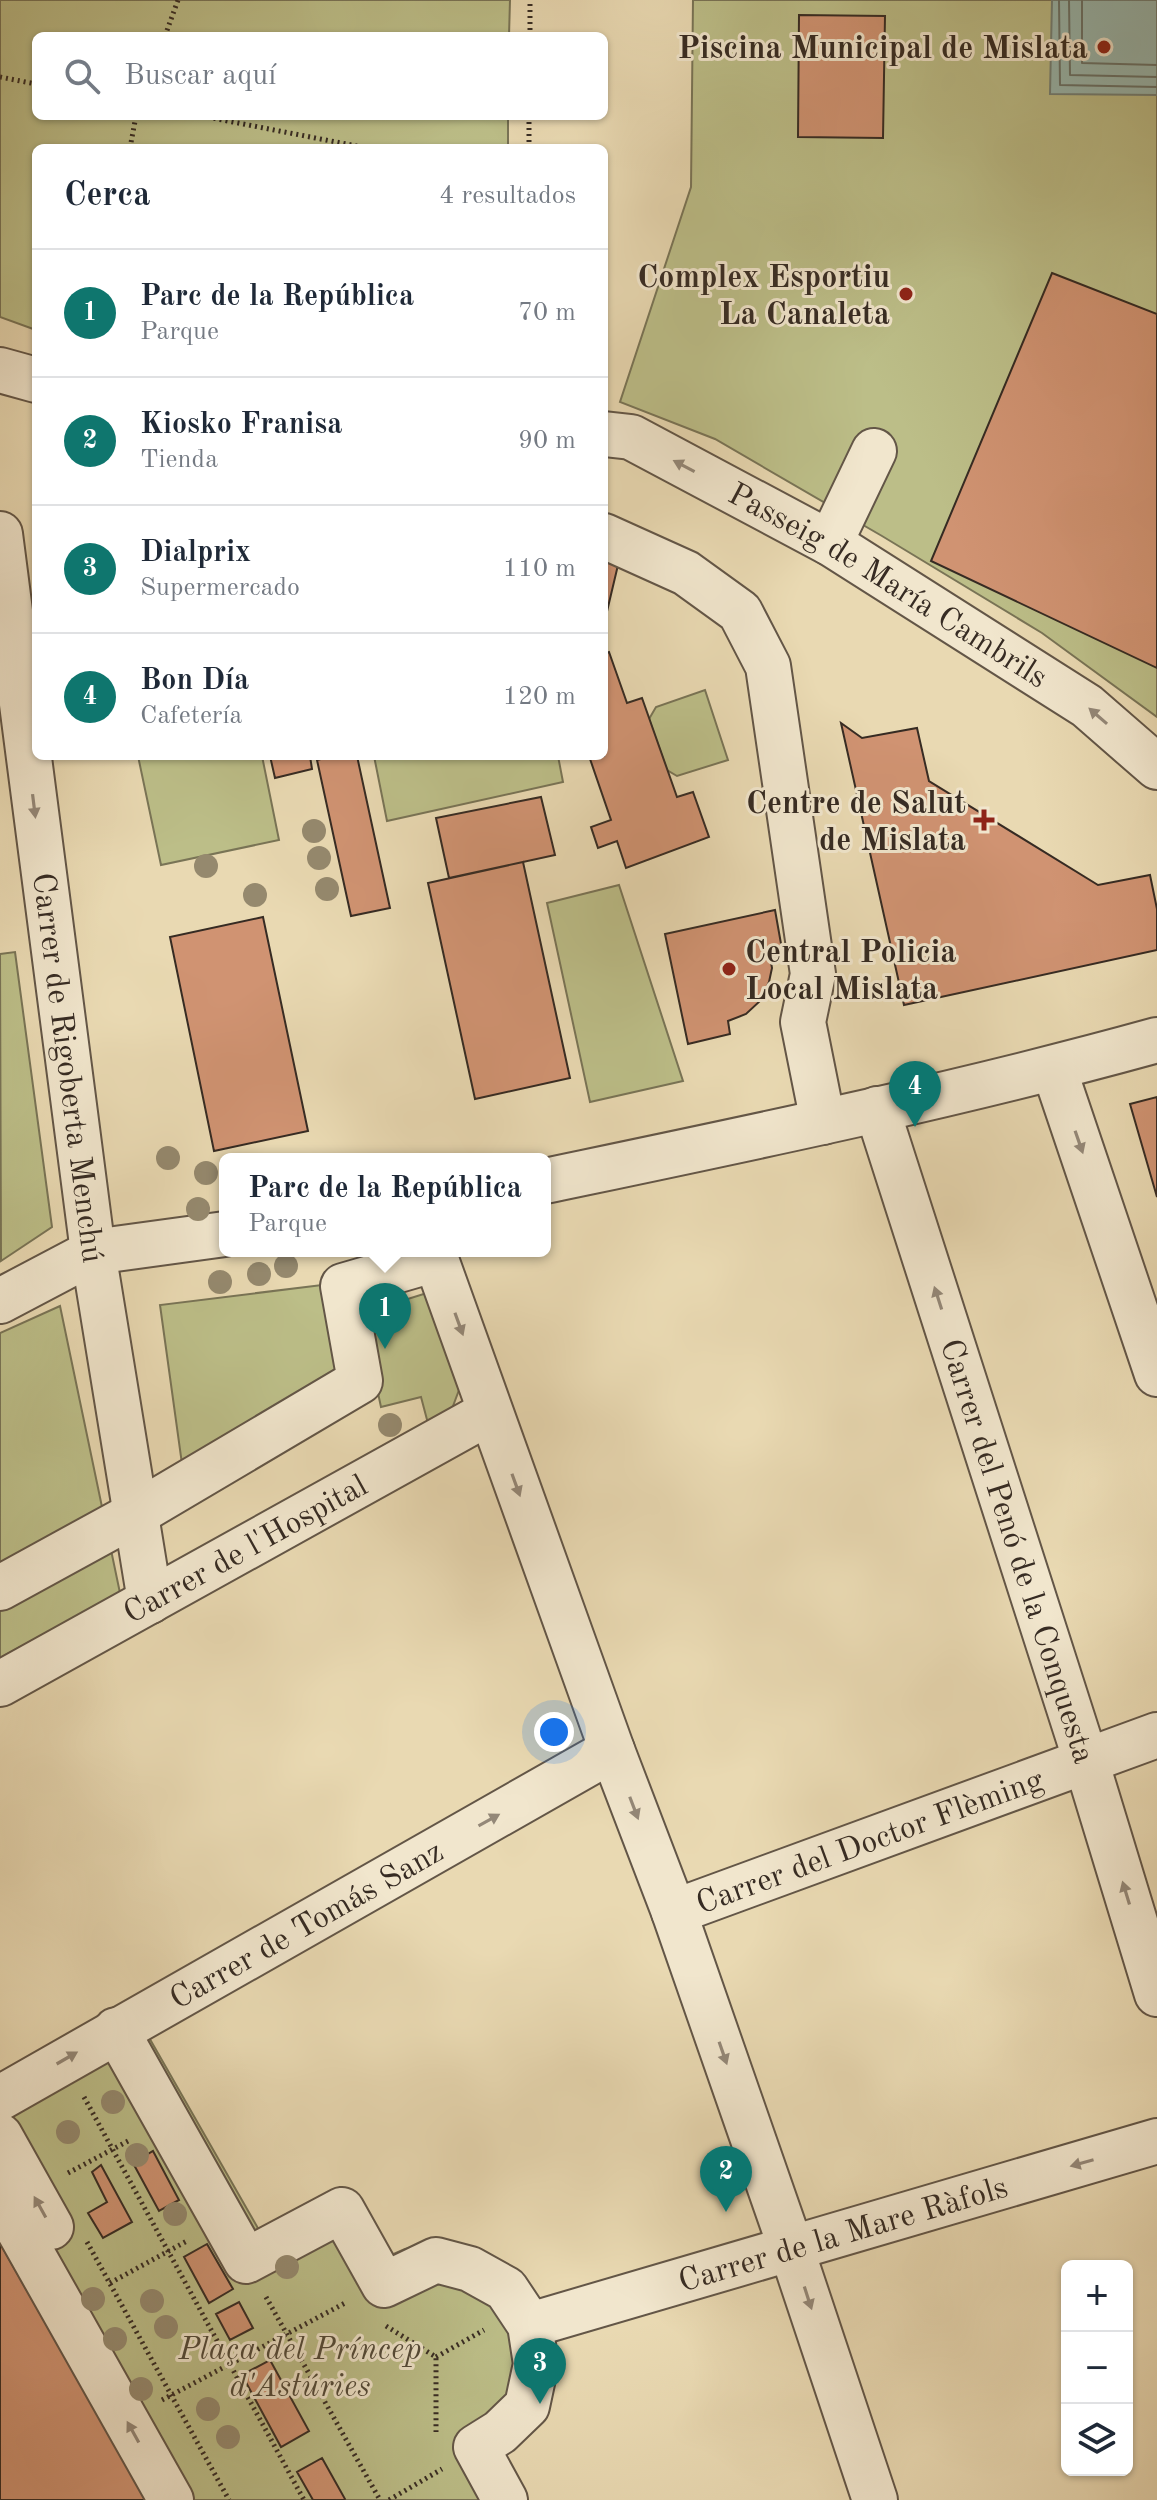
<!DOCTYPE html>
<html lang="es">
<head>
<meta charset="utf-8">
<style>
	:root { --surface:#fff; --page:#f6f6f7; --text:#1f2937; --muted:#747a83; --line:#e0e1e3; --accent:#0f766e }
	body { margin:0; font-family:"Old Standard TT",serif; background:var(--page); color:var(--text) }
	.controls { position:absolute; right:24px; bottom:24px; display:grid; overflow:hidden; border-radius:12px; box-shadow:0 2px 6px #0004 }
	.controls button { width:72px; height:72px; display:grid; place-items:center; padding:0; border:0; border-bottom:2px solid var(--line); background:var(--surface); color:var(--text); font:40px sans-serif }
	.you { position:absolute; left:554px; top:1732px; width:28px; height:28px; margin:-20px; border:6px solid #fff; border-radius:50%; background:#1a73e8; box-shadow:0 0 0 12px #1a73e833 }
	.badge { display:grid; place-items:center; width:52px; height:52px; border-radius:50%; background:var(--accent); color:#fff; font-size:26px; font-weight:700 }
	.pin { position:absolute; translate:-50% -66px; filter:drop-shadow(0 2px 4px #0008) }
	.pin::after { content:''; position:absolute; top:42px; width:28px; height:24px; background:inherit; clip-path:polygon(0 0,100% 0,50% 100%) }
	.popup { position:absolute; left:219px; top:1153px; width:332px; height:104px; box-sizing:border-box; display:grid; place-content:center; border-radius:12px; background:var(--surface); filter:drop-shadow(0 2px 6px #0005); font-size:26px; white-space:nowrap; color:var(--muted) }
	.popup b { font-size:30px; color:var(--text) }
	.popup::after { content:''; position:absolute; left:50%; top:100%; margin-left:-16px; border:16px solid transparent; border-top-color:var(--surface) }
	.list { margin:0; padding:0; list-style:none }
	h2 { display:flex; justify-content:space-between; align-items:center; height:104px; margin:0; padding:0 32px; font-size:34px }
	h2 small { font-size:26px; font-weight:400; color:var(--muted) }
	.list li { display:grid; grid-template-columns:52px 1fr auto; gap:24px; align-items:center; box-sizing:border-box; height:128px; padding:0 32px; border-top:2px solid var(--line) }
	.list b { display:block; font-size:30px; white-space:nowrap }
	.list p { margin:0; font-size:26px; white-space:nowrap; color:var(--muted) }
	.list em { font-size:26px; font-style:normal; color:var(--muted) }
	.icon { flex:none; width:44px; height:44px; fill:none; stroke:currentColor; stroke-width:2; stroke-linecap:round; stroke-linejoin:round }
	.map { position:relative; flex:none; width:1157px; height:2500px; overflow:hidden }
	.search { position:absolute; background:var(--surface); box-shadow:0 2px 6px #0004; left:32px; top:32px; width:576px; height:88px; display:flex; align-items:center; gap:20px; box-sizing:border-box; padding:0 28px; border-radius:12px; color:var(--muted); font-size:30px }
	.panel { position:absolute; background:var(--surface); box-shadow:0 2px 6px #0004; left:32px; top:144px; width:576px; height:616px; border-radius:12px }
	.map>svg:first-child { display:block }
	.green { fill:#bcbe88; stroke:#797456; stroke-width:2 }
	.water { fill:#98b9b1; stroke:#718078; stroke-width:2 }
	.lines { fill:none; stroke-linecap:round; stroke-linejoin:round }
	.shore { stroke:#67726a; stroke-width:2 }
	.building { fill:#d09372; stroke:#362b23; stroke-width:2 }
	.minor-casing { stroke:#635647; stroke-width:48 }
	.path { stroke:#362b23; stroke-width:5; stroke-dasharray:2 4; stroke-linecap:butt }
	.minor { stroke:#f1e6cd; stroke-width:44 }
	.tree { fill:#95896e }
	.oneway { fill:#948878 }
	.poi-dot { fill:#8f2418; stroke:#f1e6cd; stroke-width:3 }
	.labels { text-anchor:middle; stroke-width:6; stroke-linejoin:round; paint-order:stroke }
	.poi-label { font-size:32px; font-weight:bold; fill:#362b23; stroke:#f1e6cd; text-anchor:end }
	.street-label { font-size:32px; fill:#362b23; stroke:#f1e6cd }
	.park-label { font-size:32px; font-style:italic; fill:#514837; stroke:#f1e6cd }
</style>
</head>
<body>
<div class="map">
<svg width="1157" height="2500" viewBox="0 0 1157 2500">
	<rect width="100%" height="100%" fill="#e9d9b2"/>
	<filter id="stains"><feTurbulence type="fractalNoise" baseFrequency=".0025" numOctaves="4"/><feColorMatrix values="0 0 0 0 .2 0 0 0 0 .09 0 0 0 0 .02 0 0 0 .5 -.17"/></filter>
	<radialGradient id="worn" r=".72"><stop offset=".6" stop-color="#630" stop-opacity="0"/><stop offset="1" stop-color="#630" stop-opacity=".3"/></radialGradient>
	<path class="green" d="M0,0H510L509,36H36V116H508V148H36V330L0,317Z
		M693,0H1157V717L1042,633L882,536L715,439L620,402L691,187Z
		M705,690L728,760L677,776L667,770L649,719L656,707Z
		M138,756H262L279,840L161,865Z
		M374,756H558L563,782L387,821Z
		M619,885L683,1081L590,1102L547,903Z
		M15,952L52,1227L1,1261L0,954Z
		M338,1283L351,1374L182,1464L160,1305Z
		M430,1292L459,1390L453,1406L430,1431L421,1397L381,1407L360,1309L394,1300L395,1303Z
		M60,1306L120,1593L0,1658V1333Z
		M147,2034L263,2237L345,2196L382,2259L405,2249L431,2244L544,2339L487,2447L517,2500H190L0,2158V2115Z"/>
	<path class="water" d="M1052,0H1157V95L1050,94Z"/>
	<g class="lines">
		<path class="shore" d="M1059,0L1060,85L1157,87
			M1069,0L1070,75L1157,77
			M1082,0V63L1157,65"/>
	</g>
	<path class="building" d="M799,15L885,16L883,138L798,137Z
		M1052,273L1157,314V668L931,561Z
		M604,562L618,565L604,624Z
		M609,652L627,703L642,698L677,797L693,792L709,837L626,868L617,841L598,848L591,827L611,820L589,756H604V654Z
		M841,723L862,738L917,728L929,781L1098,885L1150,875L1157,909V950L904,1005Z
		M270,756H310L312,769L275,778Z
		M333,756H357L390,908L351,916L317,760Z
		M541,797L555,855L449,878L436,818Z
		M523,862L570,1078L475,1099L428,883Z
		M775,910L783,955L770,957L772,968L769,982L760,1001L746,1014L728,1021L730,1034L688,1044L665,934Z
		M263,917L308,1131L214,1151L170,937Z
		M1157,1097V1197L1130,1104Z
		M153,2151L179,2200L159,2211L133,2163Z
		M101,2165L132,2222L103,2238L88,2213L107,2202L92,2172Z
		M0,2243L146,2500H0Z
		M207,2244L233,2289L209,2303L184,2257Z
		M239,2302L253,2328L230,2340L216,2314Z
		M270,2360L309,2431L281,2447L242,2375Z
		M322,2458L345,2499L344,2500H313L297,2472Z"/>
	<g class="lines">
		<g class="minor-casing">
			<g id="minor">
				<path d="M0,370L36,380"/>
				<path id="s1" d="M604,434L631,437L830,543L1087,706L1157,767"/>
				<path id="s2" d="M0,534L93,1252L150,1601"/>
				<path d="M604,536L686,573L740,612L768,666L813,974L803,1022L823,1122"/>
				<path d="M830,543L874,451"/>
				<path d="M1054,1069L1157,1374"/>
				<path id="s3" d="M877,1109L1086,1761L1157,1994"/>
				<path d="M545,1181C750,1138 955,1096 1157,1040"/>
				<path d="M433,1251L612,1750L674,1912L791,2248L875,2500"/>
				<path d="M0,1301L93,1252L225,1234"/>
				<path d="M0,1588L137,1513L360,1381L343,1286L436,1259"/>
				<path id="s4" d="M0,1684L490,1412"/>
				<path id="s5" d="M674,1912L1157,1735"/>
				<path d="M116,2030L246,2261L342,2210L384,2285L436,2260L470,2269L506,2289L530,2325L536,2364L527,2406L500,2432L476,2447L505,2500"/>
				<path id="s6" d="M0,2098L612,1750"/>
				<path d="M0,2136L51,2227"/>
				<path d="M0,2197L171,2500"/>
				<path id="s7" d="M530,2325L1157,2141"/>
			</g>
		</g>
		<path class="path" d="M165,36L178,0
			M530,36V0
			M0,77L36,84
			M202,116L367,148
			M130,148L136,116
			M529,148V116
			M84,2097L304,2500
			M68,2173L130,2140
			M87,2242L229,2500
			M110,2283L187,2241
			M266,2297L380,2500
			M386,2326L436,2357V2432
			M436,2357L484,2330
			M162,2400L347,2302
			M389,2500L442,2469"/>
		<use href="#minor" class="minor"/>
	</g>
	<g class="tree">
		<circle cx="314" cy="831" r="12"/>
		<circle cx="319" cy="858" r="12"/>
		<circle cx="206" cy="866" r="12"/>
		<circle cx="327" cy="889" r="12"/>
		<circle cx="255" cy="895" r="12"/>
		<circle cx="168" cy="1158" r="12"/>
		<circle cx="206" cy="1173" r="12"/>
		<circle cx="198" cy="1209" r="12"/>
		<circle cx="286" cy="1266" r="12"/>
		<circle cx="259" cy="1274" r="12"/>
		<circle cx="220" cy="1282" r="12"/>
		<circle cx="390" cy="1425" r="12"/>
		<circle cx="113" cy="2102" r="12"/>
		<circle cx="68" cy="2132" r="12"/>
		<circle cx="137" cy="2155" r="12"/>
		<circle cx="175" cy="2214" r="12"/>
		<circle cx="287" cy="2267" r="12"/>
		<circle cx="93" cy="2299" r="12"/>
		<circle cx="152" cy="2301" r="12"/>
		<circle cx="166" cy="2327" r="12"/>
		<circle cx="115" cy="2339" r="12"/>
		<circle cx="141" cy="2389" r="12"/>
		<circle cx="208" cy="2409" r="12"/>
		<circle cx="228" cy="2437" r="12"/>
	</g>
	<defs><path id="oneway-solid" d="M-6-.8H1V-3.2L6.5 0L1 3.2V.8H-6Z" transform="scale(2)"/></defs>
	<g class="oneway">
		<use href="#oneway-solid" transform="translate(684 466) rotate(-152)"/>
		<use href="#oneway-solid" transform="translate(1098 716) rotate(-139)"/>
		<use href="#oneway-solid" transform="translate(34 806) rotate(83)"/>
		<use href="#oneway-solid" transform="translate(1079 1142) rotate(71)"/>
		<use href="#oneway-solid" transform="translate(938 1298) rotate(-108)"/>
		<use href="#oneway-solid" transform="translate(459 1324) rotate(70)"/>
		<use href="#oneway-solid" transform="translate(516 1485) rotate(70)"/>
		<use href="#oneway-solid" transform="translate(634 1808) rotate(69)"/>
		<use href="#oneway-solid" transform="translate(489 1820) rotate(-29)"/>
		<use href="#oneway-solid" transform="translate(1126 1893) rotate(-107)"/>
		<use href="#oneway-solid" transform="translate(723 2053) rotate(71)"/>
		<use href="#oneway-solid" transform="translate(67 2058) rotate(-30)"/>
		<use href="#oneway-solid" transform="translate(1082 2163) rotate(164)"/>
		<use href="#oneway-solid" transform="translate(40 2207) rotate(-119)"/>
		<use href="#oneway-solid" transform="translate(808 2298) rotate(72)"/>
		<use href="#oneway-solid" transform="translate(133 2432) rotate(-119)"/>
	</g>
	<g class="poi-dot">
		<circle cx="1104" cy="47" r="8"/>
		<circle cx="906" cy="294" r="8"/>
		<path d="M980 808h8v8h8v8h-8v8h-8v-8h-8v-8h8z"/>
		<circle cx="729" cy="969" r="8"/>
	</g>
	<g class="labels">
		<g class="poi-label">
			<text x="1088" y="58">Piscina Municipal de Mislata</text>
			<text x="890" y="287">Complex Esportiu<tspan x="890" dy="37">La Canaleta</tspan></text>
			<text x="966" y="813">Centre de Salut<tspan x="966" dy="37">de Mislata</tspan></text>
			<text x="745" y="962" text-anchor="start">Central Policia<tspan x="745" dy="37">Local Mislata</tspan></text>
		</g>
		<g class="street-label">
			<text dy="11" stroke="none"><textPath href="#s1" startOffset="324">Passeig de María Cambrils</textPath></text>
			<text dy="11" stroke="none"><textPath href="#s2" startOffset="538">Carrer de Rigoberta Menchú</textPath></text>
			<text dy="11" stroke="none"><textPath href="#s4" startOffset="280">Carrer de l'Hospital</textPath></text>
			<text dy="11" stroke="none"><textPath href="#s3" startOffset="464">Carrer del Penó de la Conquesta</textPath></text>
			<text dy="11" stroke="none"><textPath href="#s5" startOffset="208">Carrer del Doctor Flèming</textPath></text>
			<text dy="11" stroke="none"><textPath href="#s6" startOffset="352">Carrer de Tomás Sanz</textPath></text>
			<text dy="11" stroke="none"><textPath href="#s7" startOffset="326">Carrer de la Mare Ràfols</textPath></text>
		</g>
		<g class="park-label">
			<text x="300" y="2359">Plaça del Príncep<tspan x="300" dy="37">d'Astúries</tspan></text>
		</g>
	</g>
	<rect width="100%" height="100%" filter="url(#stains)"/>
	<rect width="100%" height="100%" fill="url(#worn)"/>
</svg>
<div class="controls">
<button>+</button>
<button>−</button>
<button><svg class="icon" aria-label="layers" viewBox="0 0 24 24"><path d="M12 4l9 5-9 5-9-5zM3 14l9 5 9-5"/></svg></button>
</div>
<div class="you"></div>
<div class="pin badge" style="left:385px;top:1349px">1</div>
<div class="popup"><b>Parc de la República</b>Parque</div>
<div class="pin badge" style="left:726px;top:2212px">2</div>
<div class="pin badge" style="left:540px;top:2404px">3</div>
<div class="pin badge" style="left:915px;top:1127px">4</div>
<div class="search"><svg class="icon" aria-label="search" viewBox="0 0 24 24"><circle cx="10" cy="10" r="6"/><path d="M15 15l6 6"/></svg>Buscar aquí</div>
<section class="panel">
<h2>Cerca<small>4 resultados</small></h2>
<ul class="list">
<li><span class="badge">1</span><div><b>Parc de la República</b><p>Parque</p></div><em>70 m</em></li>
<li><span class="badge">2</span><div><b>Kiosko Franisa</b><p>Tienda</p></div><em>90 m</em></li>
<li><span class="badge">3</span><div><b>Dialprix</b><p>Supermercado</p></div><em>110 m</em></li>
<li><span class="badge">4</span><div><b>Bon Día</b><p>Cafetería</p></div><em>120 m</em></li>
</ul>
</section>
</div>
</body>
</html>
